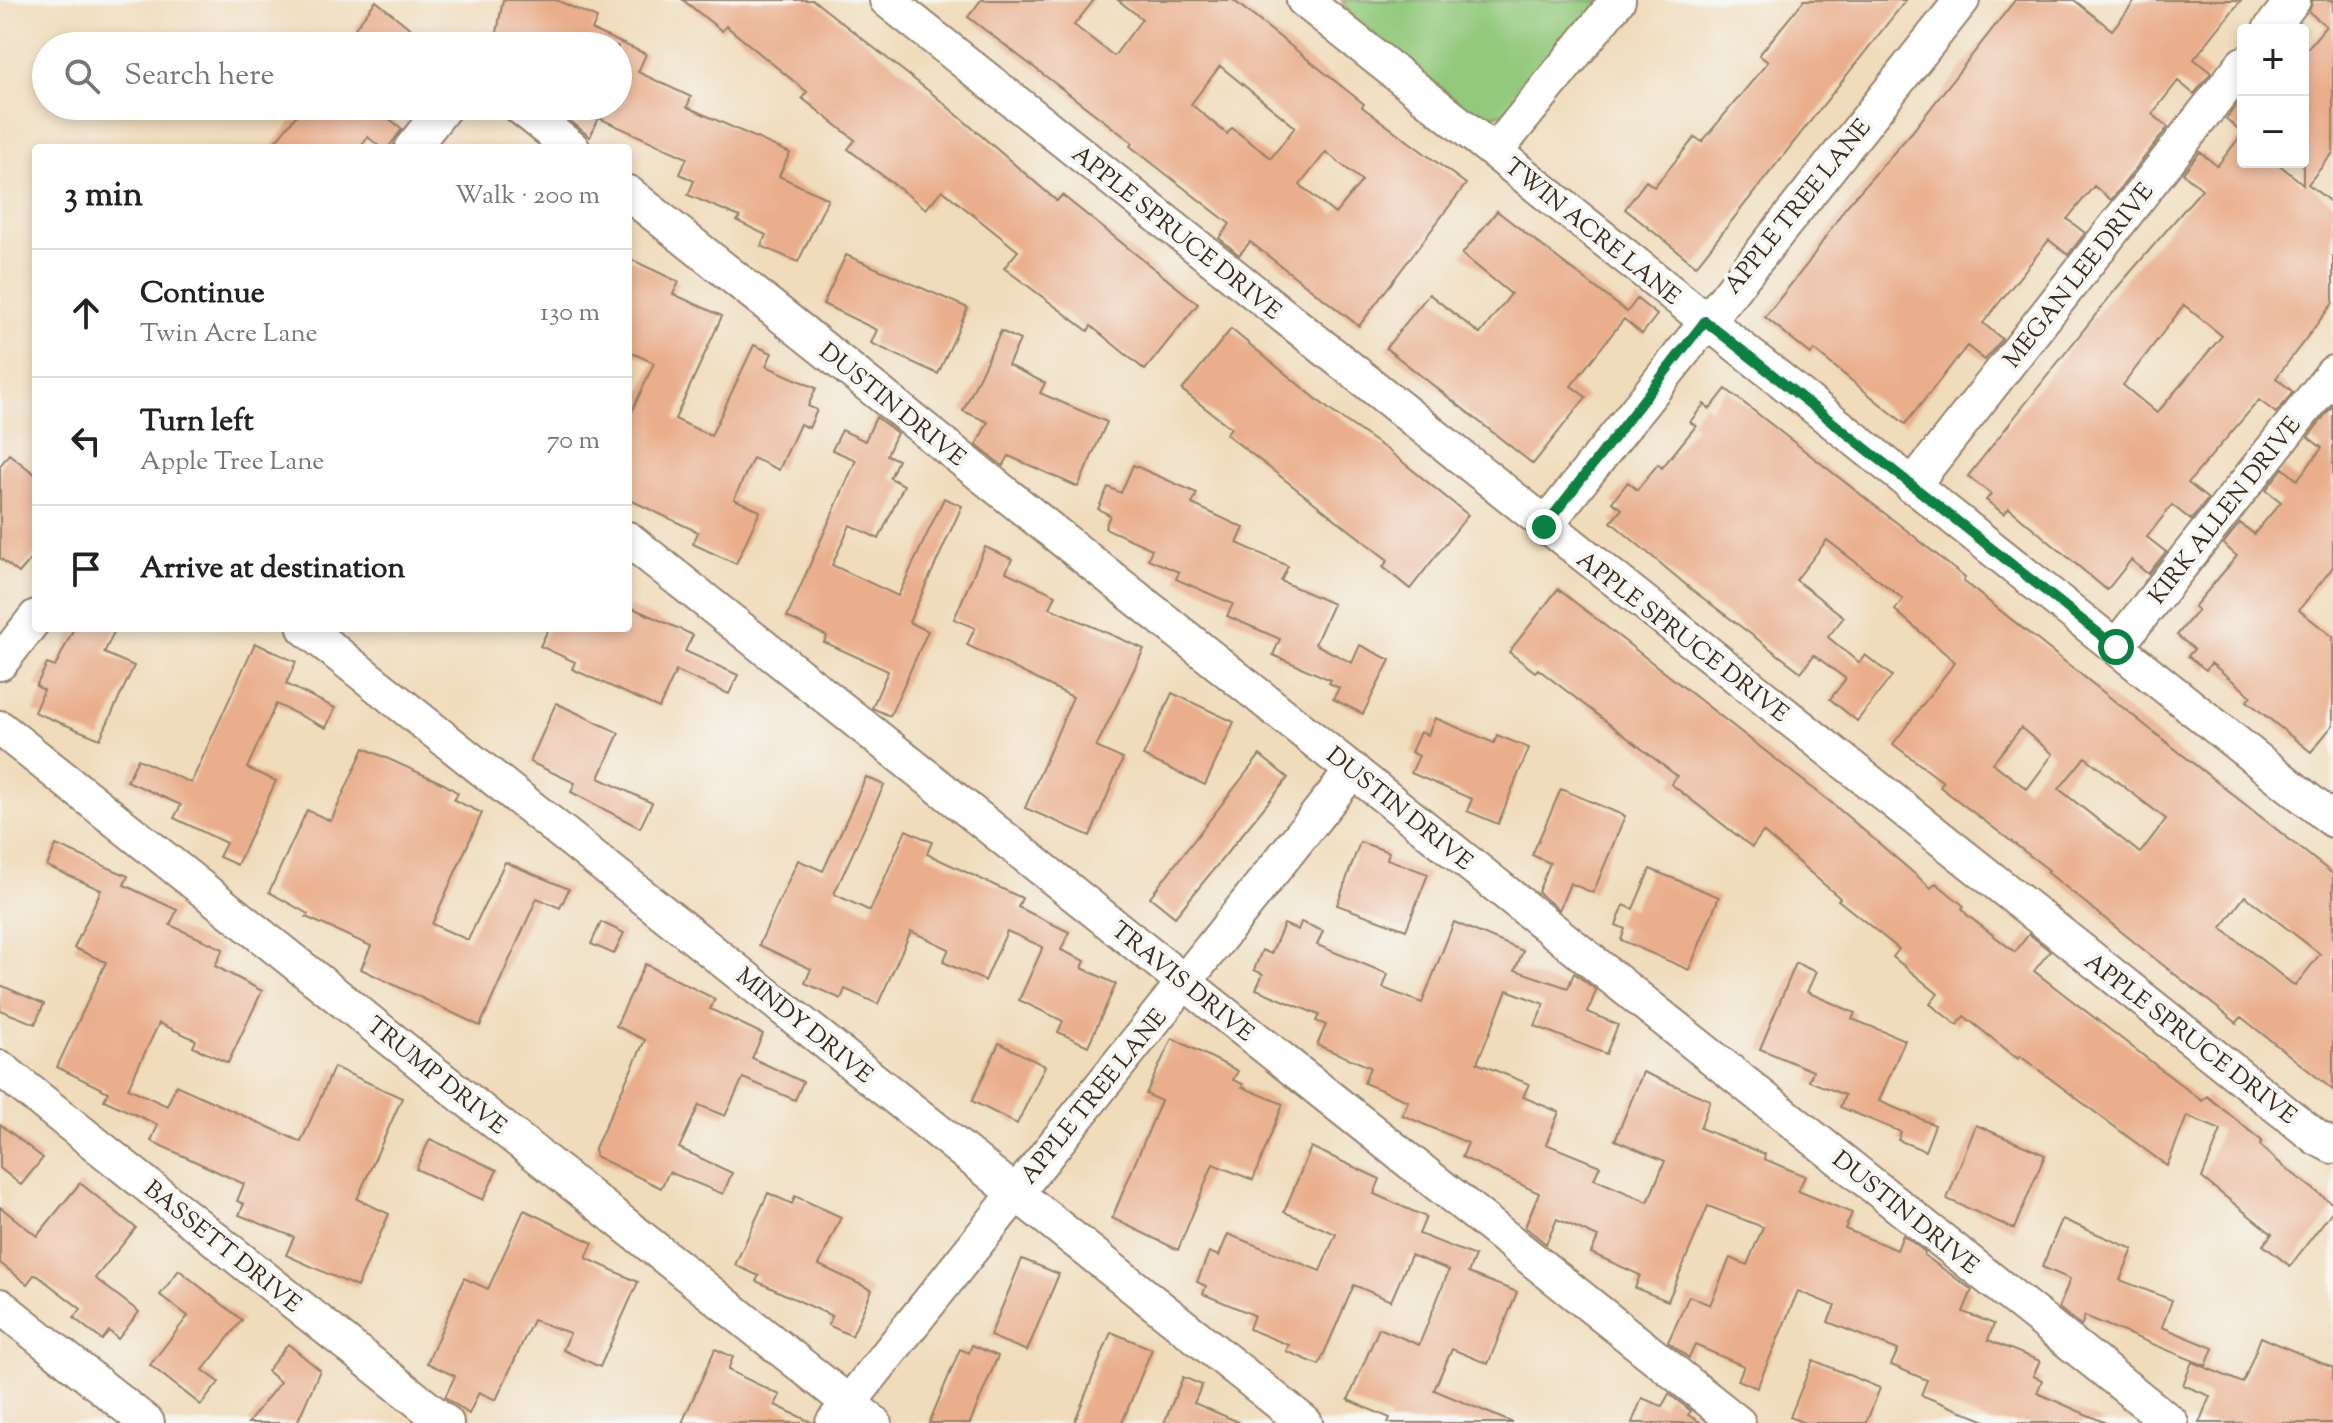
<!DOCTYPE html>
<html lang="en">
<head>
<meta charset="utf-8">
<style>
	:root { --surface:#fff; --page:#f2f2f2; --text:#222; --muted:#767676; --line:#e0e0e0 }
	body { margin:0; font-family:"Sorts Mill Goudy",serif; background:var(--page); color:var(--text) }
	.controls { position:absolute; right:24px; top:24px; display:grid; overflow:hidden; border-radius:8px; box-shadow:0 4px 12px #0003 }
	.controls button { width:72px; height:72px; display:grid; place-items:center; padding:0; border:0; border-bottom:2px solid var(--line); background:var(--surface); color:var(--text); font:40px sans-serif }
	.stop { position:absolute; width:24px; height:24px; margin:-18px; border:6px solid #0b8043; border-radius:50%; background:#fff }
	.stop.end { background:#0b8043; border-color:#fff; box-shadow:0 2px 8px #0008 }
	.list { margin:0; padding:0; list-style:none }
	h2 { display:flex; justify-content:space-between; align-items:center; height:104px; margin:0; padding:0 32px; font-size:34px }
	h2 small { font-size:26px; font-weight:400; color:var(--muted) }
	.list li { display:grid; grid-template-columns:52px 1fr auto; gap:24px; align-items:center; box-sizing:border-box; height:128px; padding:0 32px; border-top:2px solid var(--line) }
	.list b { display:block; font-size:30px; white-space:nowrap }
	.list p { margin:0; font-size:26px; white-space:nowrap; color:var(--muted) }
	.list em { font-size:26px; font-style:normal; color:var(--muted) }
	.icon { flex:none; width:44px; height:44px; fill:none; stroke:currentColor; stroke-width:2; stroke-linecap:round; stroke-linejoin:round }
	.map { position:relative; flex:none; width:2333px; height:1423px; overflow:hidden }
	.search { position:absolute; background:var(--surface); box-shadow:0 4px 12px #0003; left:32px; top:32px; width:600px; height:88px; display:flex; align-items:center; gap:20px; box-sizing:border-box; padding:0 28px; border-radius:44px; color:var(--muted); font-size:30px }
	.panel { position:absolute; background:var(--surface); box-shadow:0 4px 12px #0003; left:32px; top:144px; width:600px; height:488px; border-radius:8px }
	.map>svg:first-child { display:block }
	.green { fill:#92c97c; stroke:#667a4d; stroke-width:2 }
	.building { fill:#eaae8c; fill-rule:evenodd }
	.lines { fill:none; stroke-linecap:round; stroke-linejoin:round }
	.minor-casing { stroke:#96826c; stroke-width:38 }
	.minor { stroke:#fff; stroke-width:34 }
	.route { stroke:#0b8043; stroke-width:10 }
	.labels { text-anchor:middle; stroke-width:8; stroke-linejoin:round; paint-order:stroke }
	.street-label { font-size:24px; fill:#3b2a1e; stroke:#f6f6f2 }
</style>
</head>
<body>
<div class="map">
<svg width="2333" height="1423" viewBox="0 0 2333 1423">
	<rect width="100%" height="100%" fill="#f6f6f2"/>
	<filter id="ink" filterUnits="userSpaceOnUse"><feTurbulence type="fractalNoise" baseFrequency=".0125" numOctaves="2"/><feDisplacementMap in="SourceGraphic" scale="16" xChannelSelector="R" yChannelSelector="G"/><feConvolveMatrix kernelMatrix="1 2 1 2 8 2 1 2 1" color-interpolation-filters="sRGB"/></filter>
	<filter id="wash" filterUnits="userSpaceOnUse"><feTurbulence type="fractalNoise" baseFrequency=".006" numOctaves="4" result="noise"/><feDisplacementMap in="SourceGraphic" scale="32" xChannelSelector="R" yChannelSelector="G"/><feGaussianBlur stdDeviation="1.8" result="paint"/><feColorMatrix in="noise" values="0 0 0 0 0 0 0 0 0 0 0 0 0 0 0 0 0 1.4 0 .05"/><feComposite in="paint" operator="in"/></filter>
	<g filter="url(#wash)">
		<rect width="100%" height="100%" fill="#f0dbba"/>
		<path class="green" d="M1342,0H1604L1513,109L1501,114L1486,115L1460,104L1351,16Z"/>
		<g id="blocks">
			<path class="building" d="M503,0H556L597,18L592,30L646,54L638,72L691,97L687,107L790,153L779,176L828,199L798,262L761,246L766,235L737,221L740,217L688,195L694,181L680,174L687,158L599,118L590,137L568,119L572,106H618V46L495,43Z
				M683,0H813L934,95L1057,201L1062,195L1198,304L1145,370L1091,326L1088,331L1004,268L1018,251L942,190L926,209L848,149L855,140L802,98L807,92L726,26L722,31Z
				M981,0H1094L1074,25L1114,56L1142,19L1118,0H1233L1364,104L1362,107L1466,184L1359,326L1250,242L1239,255L1219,238L1230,224L1130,146L1133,143L968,17ZM1220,66L1295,127L1271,158L1232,128L1227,134L1191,104ZM1326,152L1362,181L1335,214L1300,185Z
				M1804,0H1906L1696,266L1625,209L1646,181L1654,187L1695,137L1702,142L1768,62L1759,55Z
				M2015,0H2074L2112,30L2136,0H2241L2194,59L2211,73L2194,94L2178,81L2152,114L2168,127L2111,200L2094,186L2067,219L2085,233L2068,255L2049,240L1983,323L2002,339L1985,360L1967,346L1905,424L1814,350L1811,354L1765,317L1808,263L1845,208L1912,132Z
				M2313,0H2333V153L2308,184L2333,204V303L2276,378L2293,392L2276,413L2259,400L2188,483L2208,499L2191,520L2172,505L2147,537L2166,552L2148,574L2131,560L2107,590L2009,508L2004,514L1986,500L1991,494L1968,476L2116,289L2202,189L2183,173L2200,152L2217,166L2243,133V162H2276L2303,184V54L2326,26L2309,12ZM2184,305L2222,336L2157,413L2123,385Z
				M376,1L432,46H377L355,28Z
				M2242,98L2243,99V133L2226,119Z
				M304,106H394L386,116L402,129L388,148H381L368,137L360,148H270Z
				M1497,211L1627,312L1637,299L1657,315L1642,334L1624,319L1571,386L1586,397L1533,464L1386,348L1429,294L1480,334L1511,294L1462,254Z
				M846,255L968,308L938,374L871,343L877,330L823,304Z
				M628,258L679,282L673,294L722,316L675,419L711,436L754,345L772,353L766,366L816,388L808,406L817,410L809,428L800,424L779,470L753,458L734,499L760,511L736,564L693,544L698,532L628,499V420L654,363L628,351Z
				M1231,329L1331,411L1389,451L1468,515L1410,589L1383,567L1388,560L1226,434L1231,428L1182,390Z
				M1001,331L1020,340L1008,365L1045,383L1040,393L1107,422L1078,487L1009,456L1003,466L976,445L988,422L963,411Z
				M1726,389L1915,537L1965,578L1963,581L2333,874V1090L2241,1017L2237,1023L2154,958L2047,872L2049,870L1940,787L1943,782L1893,744L1955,662L1895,610L1903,599L1827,540L1796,580L1844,617L1828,637L1859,663L1865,655L1892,676L1857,721L1830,699L1846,679L1814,655L1801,672L1691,589L1611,522L1622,509L1612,502L1628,482L1637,490L1658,464L1662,468L1696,426L1690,422L1704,404L1710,409ZM2021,728L2053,754L2027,789L1993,763ZM2085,757L2166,819L2140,853L2059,789ZM2245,896L2320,954L2295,986L2221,928Z
				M2333,405V567L2299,610L2333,637V725L2311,752L2247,701L2251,696L2211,663L2206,670L2188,656L2194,649L2177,635L2198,610L2194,607L2237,556L2223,544L2240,523L2254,534L2281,502L2266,490L2283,468L2297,480L2322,448L2308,437Z
				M876,417L897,433L887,455L898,460L890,478L904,485L879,539L850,525L832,565L898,596L944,498L962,506L909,622L928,631L890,716L872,708L888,671L824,642L827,636L787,617L856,460L832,450L842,430L865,441Z
				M9,454L36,475V553L19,573L0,558V466Z
				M1133,465L1197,493L1192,504L1244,528L1237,543L1288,566L1281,581L1333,604L1315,644L1352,663L1360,645L1390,660L1363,714L1333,699L1339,688L1329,683L1331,680L1273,655L1280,639L1227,616L1233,604L1176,579L1179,572L1148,559L1152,549L1105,528L1110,515L1098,509L1108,487L1121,493Z
				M985,547L1012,559L1006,572L1056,595L1050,608L1144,649L1096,747L1123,759L1090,836L1025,808L1073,697L967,645L975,628L954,619Z
				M1558,589L1833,804L1931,888L1936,883L1964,906L1962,908L1967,915L2015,952L2029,934L2050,951L2034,971L2202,1101L2207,1096L2262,1141L2260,1145L2283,1166L2333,1204V1210L2290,1266L2263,1245L2272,1234L2202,1178L2221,1130L2187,1116L2167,1166L2020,1056L2018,1059L1964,1016L1957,1025L1930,1004L1938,994L1893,957L1899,949L1838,900L1840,898L1763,832L1752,847L1671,784L1677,776L1538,669L1535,672L1509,652Z
				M628,606L693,635L685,651L738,675L729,694L676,671L659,708L572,669L575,662L540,646L549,628H628Z
				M74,628H116L104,653L134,666L100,739L34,712L44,690L36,686L47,664L55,667Z
				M255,643L296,662L286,684L335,708L326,728L276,704L247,768L276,781L237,865L219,857L226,843L174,818L181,805L127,781L138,759L191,783Z
				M1172,693L1234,722L1205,785L1143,756Z
				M556,703L619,733L599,778L652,803L640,828L571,792L575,783L530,762Z
				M1435,718L1494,743L1497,735L1529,748L1498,824L1467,811L1472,799L1411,773L1419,756L1411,752L1420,732L1428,735Z
				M364,748L444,784L458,793L454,800L482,813L432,924L468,940L505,862L569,889L560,908L537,898L480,1026L361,969L371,946L306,917L308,914L269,892L307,810L331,821Z
				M1260,755L1288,778L1175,917L1150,897Z
				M866,777L884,785L834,894L870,911L906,830L932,842L927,854L1022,898L1018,907L1069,932L1061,950L1085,961L1082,968L1116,984L1088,1046L1058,1032L1063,1021L1019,1000L1043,947L1007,931L985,981L943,962L949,949L911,931L878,1004L845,989L841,999L805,983L811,969L759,945L798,860L823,871Z
				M1561,789L1625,816L1593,893L1570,883L1559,910L1538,892L1550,863L1532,855Z
				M1360,842L1389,852L1387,859L1428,874L1406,930L1337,905Z
				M56,845L128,876L124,885L177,910L170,925L223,949L215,966L262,991L228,1063L193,1047L196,1040L159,1023L128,1088L167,1106L176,1085L301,1142L334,1067L402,1098L357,1199L389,1214L357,1287L286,1255L294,1237L239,1215L244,1204L237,1201L244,1184L151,1141L158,1125L104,1100L108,1092L57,1067L106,962L74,948L101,890L47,866Z
				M1650,869L1719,897L1689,970L1621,940L1625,929L1616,925L1624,905L1633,909Z
				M601,922L624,933L614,954L591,944Z
				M1301,922L1323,931L1317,945L1388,974L1383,988L1422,1003L1454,922L1523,951L1515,970L1568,988L1574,973L1596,990L1588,1012L1618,1025L1606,1054L1535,1026L1544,1004L1507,990L1477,1063L1529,1084L1523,1097L1559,1112L1546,1144L1600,1166L1594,1179L1648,1202L1665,1161L1615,1140L1643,1072L1710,1100L1700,1128L1765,1154L1764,1159L1805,1176L1798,1191L1852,1213L1845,1229L1897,1250L1903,1235L1925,1252L1924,1255L1972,1290L1963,1312L1994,1324L1988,1340L2040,1361L2033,1376L2042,1380L2037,1393L2106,1423H1991L1921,1395L1927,1380L1891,1365L1898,1350L1828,1322L1835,1306L1798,1291L1757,1388L1738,1380L1744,1366L1695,1345L1689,1358L1668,1342L1689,1296L1710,1305L1730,1258L1747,1265L1763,1227L1708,1206L1668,1301L1635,1288L1640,1275L1591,1253L1598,1237L1557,1219L1546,1244L1525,1227L1539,1193L1462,1157L1468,1143L1402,1115L1408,1101L1364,1083L1370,1067L1317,1045L1326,1025L1316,1021L1319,1015L1256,989L1263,974L1254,970L1262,950L1271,954L1284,924L1298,930Z
				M1796,963L1816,972L1807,992L1855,1013L1852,1019L1905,1040L1879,1101L1935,1125L1925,1151L1898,1140L1901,1132L1840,1107L1845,1095L1809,1081L1813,1071L1760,1049Z
				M645,964L715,999L710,1009L763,1034L752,1058L803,1082L795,1100L743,1078L725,1116L699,1105L679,1148L732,1173L723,1194L669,1172L661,1188L595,1156V1148L645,1040L616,1026Z
				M0,985L44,1004L35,1024L0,1010Z
				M1172,1038L1238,1071L1233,1080L1243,1084L1242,1087L1283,1104L1253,1180L1213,1164L1178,1250L1112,1218L1161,1101L1146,1094Z
				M999,1043L1045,1066L1017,1124L972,1101Z
				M0,1124L43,1158L21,1185L0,1168Z
				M1976,1125L2045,1155L2014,1229L1947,1199Z
				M430,1139L497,1170L483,1200L416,1169Z
				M1311,1147L1380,1179L1374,1194L1426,1217L1419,1234L1475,1256L1468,1273L1517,1292L1488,1364L1452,1349L1434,1390L1513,1423H1388L1390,1418L1348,1400L1379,1328L1419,1345L1449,1270L1411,1255L1391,1301L1354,1285L1319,1365L1286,1351L1289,1345L1249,1329L1254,1315L1203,1294L1206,1286L1197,1282L1209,1252L1219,1256L1228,1234L1320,1271L1336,1234L1284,1212Z
				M80,1183L136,1228L95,1278L139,1312L118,1339L109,1331L102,1340L74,1318L81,1309L38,1276L34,1275L27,1284L0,1263V1207L37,1236Z
				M768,1193L792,1204L795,1196L841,1217L819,1265L872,1290L852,1336L828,1325L832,1316L756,1281L759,1276L735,1265Z
				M524,1210L593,1243L586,1258L638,1282L600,1367L563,1350L570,1333L533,1320L496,1400L479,1392L469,1414L445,1397L455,1376L427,1363L464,1278L488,1289Z
				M2062,1219L2133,1249L2120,1280L2172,1300L2162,1327L2213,1348L2206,1366L2085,1316L2081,1326L2059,1308L2070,1279L2042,1267Z
				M1022,1259L1059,1274L1027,1351L990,1336Z
				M179,1270L242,1320L203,1370L219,1382L201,1405L150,1365L188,1316L160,1295Z
				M1111,1332L1152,1349L1122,1423H1074Z
				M2261,1337L2333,1368V1423H2199L2210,1396L2183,1385L2192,1362L2243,1383Z
				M288,1344L320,1370L297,1423H248L280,1382L267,1371Z
				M972,1345L998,1356L970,1423H929L960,1349L969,1353Z
				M715,1349L733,1357L728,1370L780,1395L775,1405L813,1423H682Z
				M1813,1360L1880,1388L1866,1423H1804L1790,1417Z
				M1183,1377L1202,1385L1194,1403L1241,1423H1164Z
				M1669,1394L1691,1411L1688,1415L1702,1423H1632L1642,1398L1662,1406Z"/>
		</g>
	</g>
	<g filter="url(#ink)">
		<use href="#blocks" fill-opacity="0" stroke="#96826c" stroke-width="2"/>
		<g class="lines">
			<g class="minor-casing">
				<path id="minor" d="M887,0L2317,1138L2333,1146
					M1304,0L2333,820
					M2270,30L2293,0
					M519,106L572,148
					M412,148L445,106
					M1495,152L1618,0
					M628,193L2171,1423
					M1912,486L2243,64
					M1544,527L1962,0
					M628,539L1738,1423
					M305,628L1305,1423
					M2116,647L2333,373
					M0,663L36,617
					M0,728L874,1423
					M0,1068L446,1423
					M0,1306L147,1423
					M833,1423L1353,770"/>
			</g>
			<use href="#minor" class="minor"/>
		</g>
	</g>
	<g class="lines" filter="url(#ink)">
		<path class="route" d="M1544,527L1705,321L2116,647"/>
	</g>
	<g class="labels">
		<g class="street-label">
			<text transform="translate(1797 206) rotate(-51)" y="8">APPLE TREE LANE</text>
			<text transform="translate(1593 231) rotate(39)" y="8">TWIN ACRE LANE</text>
			<text transform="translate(1177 232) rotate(39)" y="8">APPLE SPRUCE DRIVE</text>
			<text transform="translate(2078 275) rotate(-52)" y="8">MEGAN LEE DRIVE</text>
			<text transform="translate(893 404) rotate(39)" y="8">DUSTIN DRIVE</text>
			<text transform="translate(2224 510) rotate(-52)" y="8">KIRK ALLEN DRIVE</text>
			<text transform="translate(1683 636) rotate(38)" y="8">APPLE SPRUCE DRIVE</text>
			<text transform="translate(1400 808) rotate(39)" y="8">DUSTIN DRIVE</text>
			<text transform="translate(1183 981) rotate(39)" y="8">TRAVIS DRIVE</text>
			<text transform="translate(805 1025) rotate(39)" y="8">MINDY DRIVE</text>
			<text transform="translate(2191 1038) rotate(38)" y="8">APPLE SPRUCE DRIVE</text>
			<text transform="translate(437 1075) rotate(39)" y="8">TRUMP DRIVE</text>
			<text transform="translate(1093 1096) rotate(-51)" y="8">APPLE TREE LANE</text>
			<text transform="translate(1906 1212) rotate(39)" y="8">DUSTIN DRIVE</text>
			<text transform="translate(223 1246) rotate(39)" y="8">BASSETT DRIVE</text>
		</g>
	</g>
</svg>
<div class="controls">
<button>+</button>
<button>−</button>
</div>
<div class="stop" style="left:2116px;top:647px"></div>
<div class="stop end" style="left:1544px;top:527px"></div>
<div class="search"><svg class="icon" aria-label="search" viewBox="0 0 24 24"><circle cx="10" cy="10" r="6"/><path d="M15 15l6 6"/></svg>Search here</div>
<section class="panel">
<h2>3 min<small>Walk · 200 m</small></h2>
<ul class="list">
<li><svg class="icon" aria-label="ahead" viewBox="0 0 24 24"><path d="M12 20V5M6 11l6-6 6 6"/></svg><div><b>Continue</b><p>Twin Acre Lane</p></div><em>130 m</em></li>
<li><svg class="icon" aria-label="left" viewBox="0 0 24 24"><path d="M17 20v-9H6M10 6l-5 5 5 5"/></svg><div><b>Turn left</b><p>Apple Tree Lane</p></div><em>70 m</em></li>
<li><svg class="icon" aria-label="arrive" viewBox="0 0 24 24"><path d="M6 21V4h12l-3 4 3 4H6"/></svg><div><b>Arrive at destination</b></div></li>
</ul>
</section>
</div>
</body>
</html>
